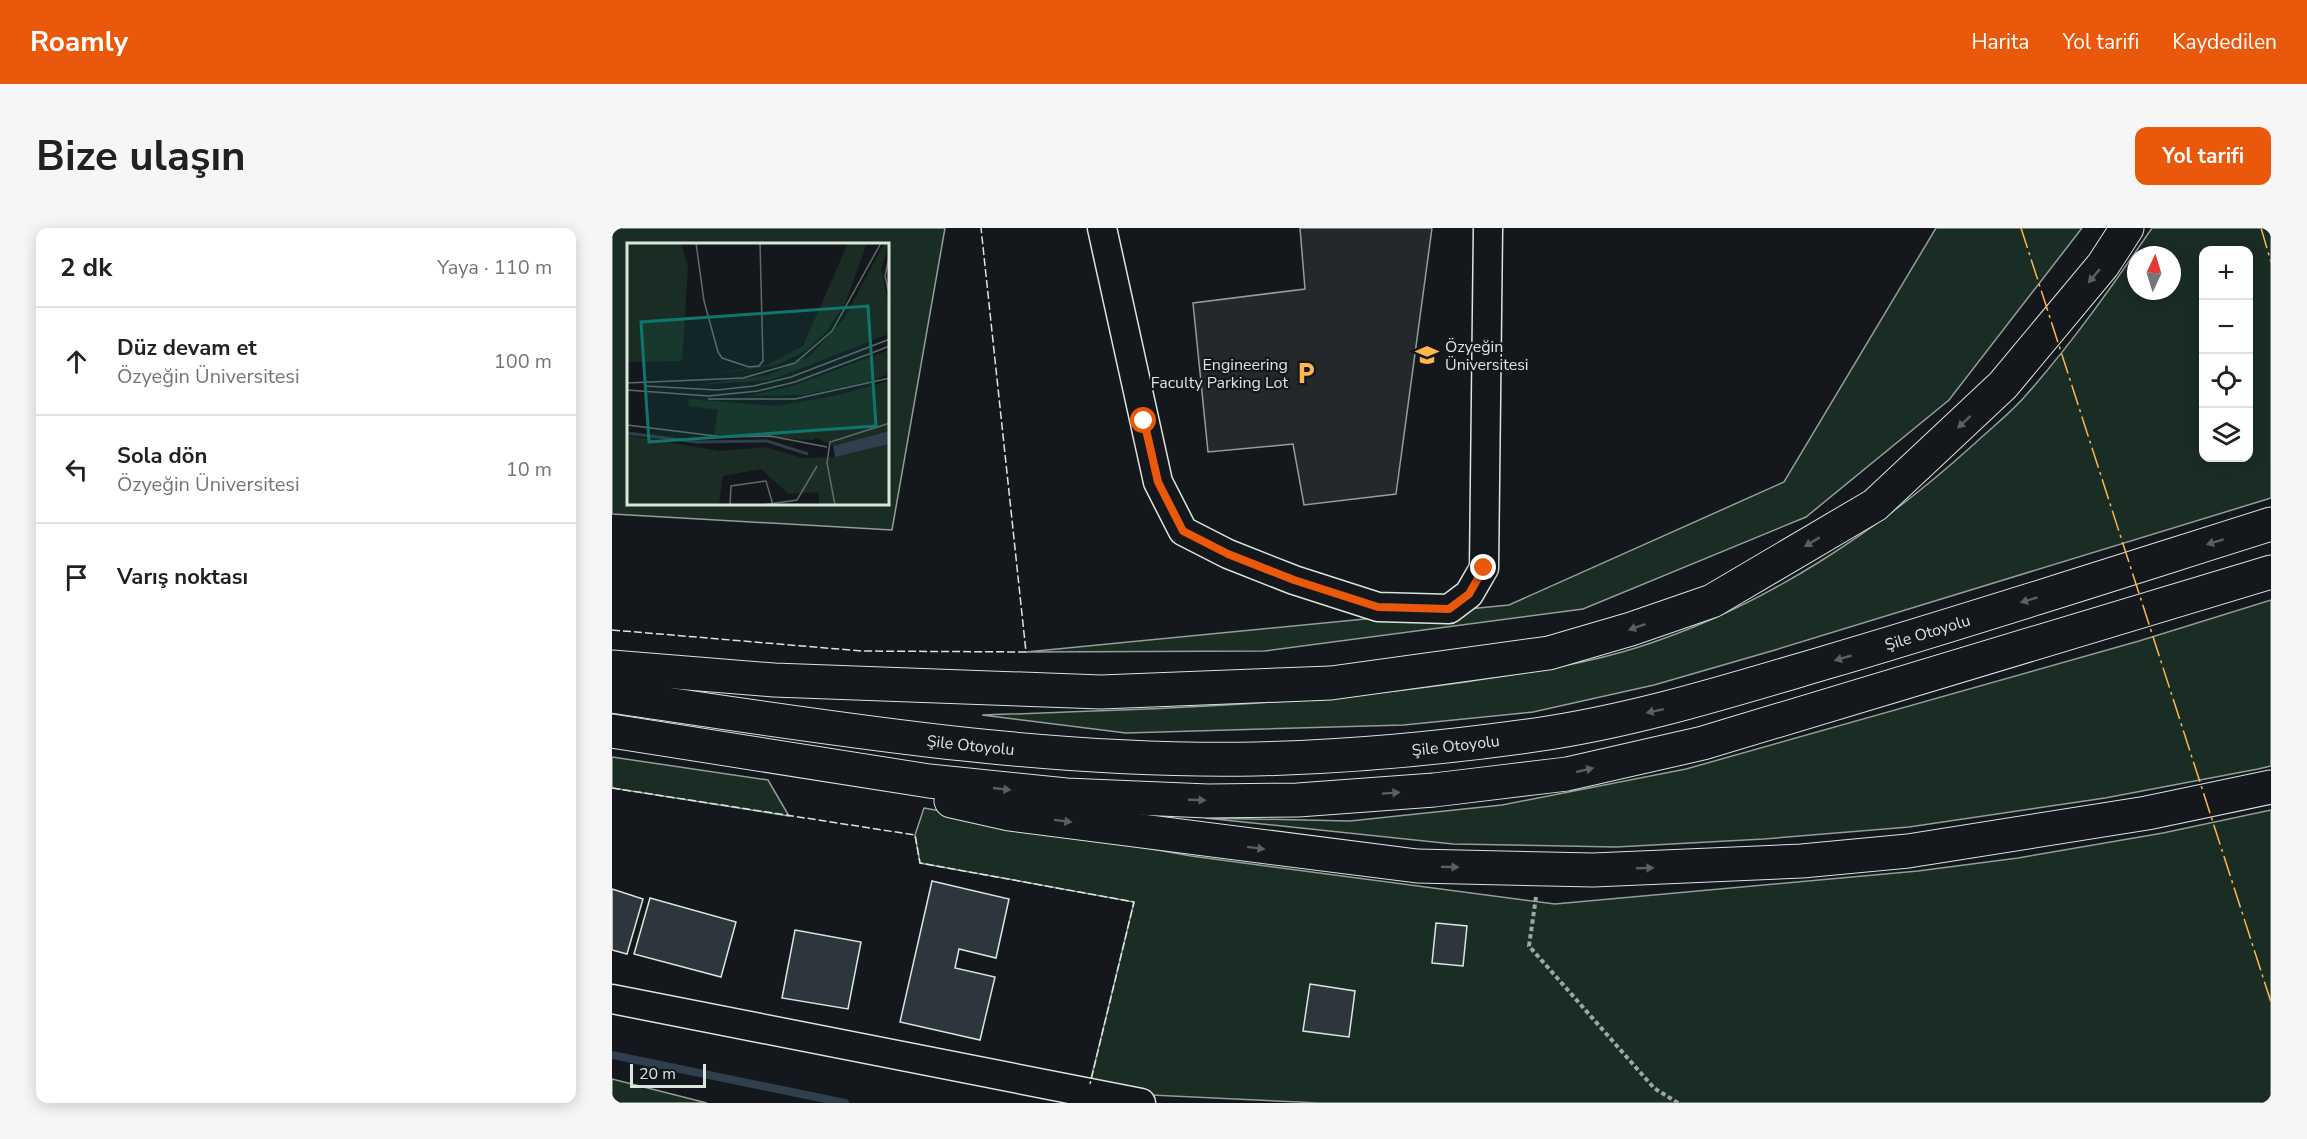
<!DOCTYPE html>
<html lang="tr">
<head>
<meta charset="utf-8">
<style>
	:root { --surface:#fff; --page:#f6f6f6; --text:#202124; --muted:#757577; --line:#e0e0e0; --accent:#ea580c }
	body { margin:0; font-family:"Nunito Sans",sans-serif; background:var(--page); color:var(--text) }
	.controls { position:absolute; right:18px; top:18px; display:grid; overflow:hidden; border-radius:12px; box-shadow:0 3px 15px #0003 }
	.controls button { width:54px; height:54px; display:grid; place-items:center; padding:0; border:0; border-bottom:2px solid var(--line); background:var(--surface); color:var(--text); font:30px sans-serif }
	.compass { position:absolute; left:1515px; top:18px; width:54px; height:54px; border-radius:50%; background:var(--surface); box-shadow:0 3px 15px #0003; rotate:4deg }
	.scale { position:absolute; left:18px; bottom:15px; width:76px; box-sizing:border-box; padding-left:6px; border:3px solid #d8e6dc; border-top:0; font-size:16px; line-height:21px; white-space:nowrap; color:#d8e6dc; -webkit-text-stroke:4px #14181c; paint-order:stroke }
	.stop { position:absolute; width:18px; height:18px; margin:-14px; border:4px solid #ea580c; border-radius:50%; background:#fff }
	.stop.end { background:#ea580c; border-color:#fff; box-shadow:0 2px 6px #0008 }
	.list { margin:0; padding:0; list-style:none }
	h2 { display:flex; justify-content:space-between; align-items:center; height:78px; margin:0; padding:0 24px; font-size:26px }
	h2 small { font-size:20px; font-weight:400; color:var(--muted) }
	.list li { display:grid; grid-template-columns:39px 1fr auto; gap:18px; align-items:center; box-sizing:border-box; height:108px; padding:0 24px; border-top:2px solid var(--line) }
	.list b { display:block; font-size:22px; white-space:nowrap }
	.list p { margin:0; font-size:20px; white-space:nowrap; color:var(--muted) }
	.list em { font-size:20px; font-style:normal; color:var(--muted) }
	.icon { flex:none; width:33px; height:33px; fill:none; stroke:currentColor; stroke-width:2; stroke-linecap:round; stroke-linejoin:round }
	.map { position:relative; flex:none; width:1659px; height:875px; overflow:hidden; border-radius:12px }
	header { display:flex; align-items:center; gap:36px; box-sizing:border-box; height:84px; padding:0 30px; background:var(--accent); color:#fff }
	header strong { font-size:28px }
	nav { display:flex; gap:33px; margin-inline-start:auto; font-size:21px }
	.intro { display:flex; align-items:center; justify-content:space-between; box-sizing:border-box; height:144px; padding:0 36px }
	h1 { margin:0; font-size:42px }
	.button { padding:15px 27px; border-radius:12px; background:var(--accent); color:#fff; font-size:21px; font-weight:700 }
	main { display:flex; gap:36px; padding:0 36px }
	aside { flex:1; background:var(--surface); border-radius:12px; box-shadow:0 3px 15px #0003 }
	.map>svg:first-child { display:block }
	.green { fill:#1a2d24; stroke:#939e99; stroke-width:1.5; fill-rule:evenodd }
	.parking { fill:#24282b; stroke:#939e99; stroke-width:1.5 }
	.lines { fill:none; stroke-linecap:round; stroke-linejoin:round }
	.stream { stroke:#2f3f4d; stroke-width:8 }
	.building { fill:#2c363c; stroke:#d8e6dc; stroke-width:1.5 }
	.minor-casing { stroke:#d8e6dc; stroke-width:31 }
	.highway-casing { stroke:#d8e6dc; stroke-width:35 }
	.path { stroke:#9da8a2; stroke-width:4; stroke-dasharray:4.5 3; stroke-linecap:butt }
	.minor { stroke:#14181c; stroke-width:28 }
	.highway { stroke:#14181c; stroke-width:33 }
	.fence { stroke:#d8e6dc; stroke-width:1.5; stroke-dasharray:8 3; stroke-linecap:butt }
	.power { stroke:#ffb74d; stroke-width:1.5; stroke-dasharray:21 4.5 3 4.5; stroke-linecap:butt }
	.oneway { fill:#59605f }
	.route { stroke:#ea580c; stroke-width:8 }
	.labels { text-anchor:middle; stroke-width:4.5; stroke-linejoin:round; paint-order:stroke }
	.poi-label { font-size:16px; fill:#d8e6dc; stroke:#14181c; text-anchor:start }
	.street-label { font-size:16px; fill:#d8e6dc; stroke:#14181c }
	.inset-river { fill:none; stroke:#2f3f4d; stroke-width:3 }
	.inset-road { fill:none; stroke:#626a69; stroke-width:1.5 }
	.view { fill:#0f766e; fill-opacity:0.15; stroke:#0f766e; stroke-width:3 }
	.inset-edge { fill:none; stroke:#d8e6dc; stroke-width:3 }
</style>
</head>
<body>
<header>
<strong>Roamly</strong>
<nav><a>Harita</a><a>Yol tarifi</a><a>Kaydedilen</a></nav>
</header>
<div class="intro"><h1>Bize ulaşın</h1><a class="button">Yol tarifi</a></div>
<main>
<aside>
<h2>2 dk<small>Yaya · 110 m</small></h2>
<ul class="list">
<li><svg class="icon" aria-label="ahead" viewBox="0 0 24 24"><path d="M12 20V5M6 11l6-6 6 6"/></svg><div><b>Düz devam et</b><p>Özyeğin Üniversitesi</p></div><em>100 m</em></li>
<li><svg class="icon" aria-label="left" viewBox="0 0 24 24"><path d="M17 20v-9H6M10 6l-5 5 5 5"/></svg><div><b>Sola dön</b><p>Özyeğin Üniversitesi</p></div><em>10 m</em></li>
<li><svg class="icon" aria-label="arrive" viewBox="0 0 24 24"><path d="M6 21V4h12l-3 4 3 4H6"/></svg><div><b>Varış noktası</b></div></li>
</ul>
</aside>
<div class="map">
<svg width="1659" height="875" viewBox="0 0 1659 875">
	<rect width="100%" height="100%" fill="#14181c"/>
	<path class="green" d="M0,0H333L280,302L0,286ZM16,16H276V276H16Z
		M1324,0H1470L1337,172L1194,289L971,381L653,423L414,424L897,377L1172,254Z
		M1540,0H1659V270L1163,422L1042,457L921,484L792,497L514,505L370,487C529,482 689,477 846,455C906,446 972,437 1030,418C1153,378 1266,303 1361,217C1379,200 1399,185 1415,166C1461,114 1501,57 1540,0ZM1592,22H1636V230H1592ZM1524,27H1560V63H1524Z
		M1659,372V538L1646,541L1493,570L1297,599L1152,611L1004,619L841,616L593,590L738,593L890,577L1074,541L1527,413Z
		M0,529L156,552L177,588L0,560Z
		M312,580L579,628L943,676L1306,643L1406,630L1551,605L1659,582V875H707L539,867L478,855L522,674L308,635L303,607Z
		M0,851L95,875H0Z"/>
	<path class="parking" d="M688,0H820L784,266L692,277L681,216L596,224L581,75L693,61Z"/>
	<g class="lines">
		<path class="stream" d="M0,827L233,875"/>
	</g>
	<path class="building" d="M320,653L397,671L384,730L347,721L343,740L383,749L368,812L288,794Z
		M0,661L31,671L15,726L0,722Z
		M38,670L124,694L109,749L22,726Z
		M824,695L855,698L851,738L820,735Z
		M183,702L249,714L236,781L170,770Z
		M698,756L743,763L737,809L691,803Z"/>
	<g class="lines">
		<g class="minor-casing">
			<path id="minor" d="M490,0L546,254L571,303L616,326L682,352L766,379L837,381L857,366L872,340L876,0
				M0,771L529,875"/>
		</g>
		<g class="highway-casing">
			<g id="highway">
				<path d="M0,439L162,452L489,464L719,455L937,425L1019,401L1100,373L1263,277L1391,157L1491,37L1515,0"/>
				<path id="s1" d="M0,468C212,499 428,535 643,531C737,529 831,520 923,507C1021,493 1117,463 1212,435C1362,391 1510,343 1659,296"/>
				<path d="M0,503L317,553L454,567L596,573L686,572L822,562L955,546L1091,515L1659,344"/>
				<path d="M339,573L397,586L805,638L981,642L1190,633L1296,623L1535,585L1659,559"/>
			</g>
		</g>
		<path class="path" d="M924,669L917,718L1042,860L1066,875
			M0,874L6,875"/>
		<use href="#minor" class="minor"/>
		<use href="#highway" class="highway"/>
		<path class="fence" d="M0,402L250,423L414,424L369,0
			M0,560L303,607L308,635L522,674L478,856"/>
		<path class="power" d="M1409,0L1659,774
			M1649,0L1659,34"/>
	</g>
	<defs><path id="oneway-solid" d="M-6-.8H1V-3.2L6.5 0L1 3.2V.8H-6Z" transform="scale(1.5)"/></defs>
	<g class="oneway">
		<use href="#oneway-solid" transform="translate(1482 48) rotate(130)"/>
		<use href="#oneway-solid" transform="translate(1352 194) rotate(137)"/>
		<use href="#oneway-solid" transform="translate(1200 314) rotate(149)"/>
		<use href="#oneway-solid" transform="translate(1603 314) rotate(163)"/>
		<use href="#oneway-solid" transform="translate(1417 372) rotate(163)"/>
		<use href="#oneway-solid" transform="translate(1025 399) rotate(161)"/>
		<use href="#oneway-solid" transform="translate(1231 430) rotate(164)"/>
		<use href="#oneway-solid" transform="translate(1043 483) rotate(168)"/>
		<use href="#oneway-solid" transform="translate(973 542) rotate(-13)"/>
		<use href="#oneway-solid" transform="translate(390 561) rotate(6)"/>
		<use href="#oneway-solid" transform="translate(779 565) rotate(-4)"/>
		<use href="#oneway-solid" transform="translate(585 572) rotate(2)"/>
		<use href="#oneway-solid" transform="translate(451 593) rotate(7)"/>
		<use href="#oneway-solid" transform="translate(644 620) rotate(7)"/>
		<use href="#oneway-solid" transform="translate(838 639) rotate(1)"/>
		<use href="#oneway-solid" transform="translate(1033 640) rotate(-2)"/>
	</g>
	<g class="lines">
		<path class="route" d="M532,193L546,254L571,303L616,326L682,352L766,379L837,381L857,366L872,340"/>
	</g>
	<defs>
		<g id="university-bare" transform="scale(1.8)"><path d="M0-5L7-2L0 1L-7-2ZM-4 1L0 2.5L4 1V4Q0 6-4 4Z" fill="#ffb74d" stroke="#14181c" stroke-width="2.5" paint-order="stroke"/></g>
		<g id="parking-bare" transform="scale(1.8)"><path d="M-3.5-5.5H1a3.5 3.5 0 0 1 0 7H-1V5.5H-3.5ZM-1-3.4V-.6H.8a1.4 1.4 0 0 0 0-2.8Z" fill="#ffb74d" stroke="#14181c" stroke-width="2.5" paint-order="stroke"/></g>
	</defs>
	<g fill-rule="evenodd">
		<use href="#university-bare" x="815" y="127"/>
		<use href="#parking-bare" x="694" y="145"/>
	</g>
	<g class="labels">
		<g class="poi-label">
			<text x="833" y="124">Özyeğin<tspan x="833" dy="18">Üniversitesi</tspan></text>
			<text x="676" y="142" text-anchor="end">Engineering<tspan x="676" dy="18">Faculty Parking Lot</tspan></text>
		</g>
		<g class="street-label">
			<text dy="6" stroke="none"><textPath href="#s1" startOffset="1334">Şile Otoyolu</textPath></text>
			<text dy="6" stroke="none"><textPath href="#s1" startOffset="362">Şile Otoyolu</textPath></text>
			<text dy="6" stroke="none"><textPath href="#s1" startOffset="848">Şile Otoyolu</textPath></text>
		</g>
	</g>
	<g transform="translate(15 15)">
		<rect width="262" height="262" fill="#14181c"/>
		<path d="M0,0H54L61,24L55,118L0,119ZM221,0H240L218,61L198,90L180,107L150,122L74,133L140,122L176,103ZM257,0H262L254,27L262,63V91L144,137L69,142L142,132L184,112L217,76ZM262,107V131L244,138L177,152L120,153L166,143ZM262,138V188L206,203L188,194L187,197L87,192L91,167L62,163L61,159L62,156L149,163L212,152ZM0,192L92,208L139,204L175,215L208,214L262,201V262H192V249L162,251L134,226L96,233L92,262H0Z" fill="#1a2d24"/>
		<path d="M262,188V201L208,214L206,203Z" fill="#2f3f4d"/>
		<path class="inset-river" d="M0,190L69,199L140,198L181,211"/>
		<path class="inset-road" d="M69,0L77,58L91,109L95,115L122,124L132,123L136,118L133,0M263,10L258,33L263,55M0,140L116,135L168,120L205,88L254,0M17,143L90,147L127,143L164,134L263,96M0,147L81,153L131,148L168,139L263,103M81,156H168L263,135M0,182L96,194L143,193L200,204M103,262L104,243L139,238L146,262M135,262L170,257L190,223M208,262L200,220L203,199L263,180"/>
		<path class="view" d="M241,63L249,183L22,199L14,79Z"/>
		<rect width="262" height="262" class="inset-edge"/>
	</g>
</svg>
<div class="controls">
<button>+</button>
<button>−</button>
<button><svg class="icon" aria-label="locate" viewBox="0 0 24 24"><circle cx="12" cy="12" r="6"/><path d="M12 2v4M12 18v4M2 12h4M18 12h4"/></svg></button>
<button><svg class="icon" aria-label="layers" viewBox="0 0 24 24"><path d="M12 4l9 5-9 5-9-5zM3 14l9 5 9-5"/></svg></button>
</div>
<svg class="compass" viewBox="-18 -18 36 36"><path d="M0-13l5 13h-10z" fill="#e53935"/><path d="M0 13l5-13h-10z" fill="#757577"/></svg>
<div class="scale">20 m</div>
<div class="stop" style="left:532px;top:193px"></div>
<div class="stop end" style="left:872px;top:340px"></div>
</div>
</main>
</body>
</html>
